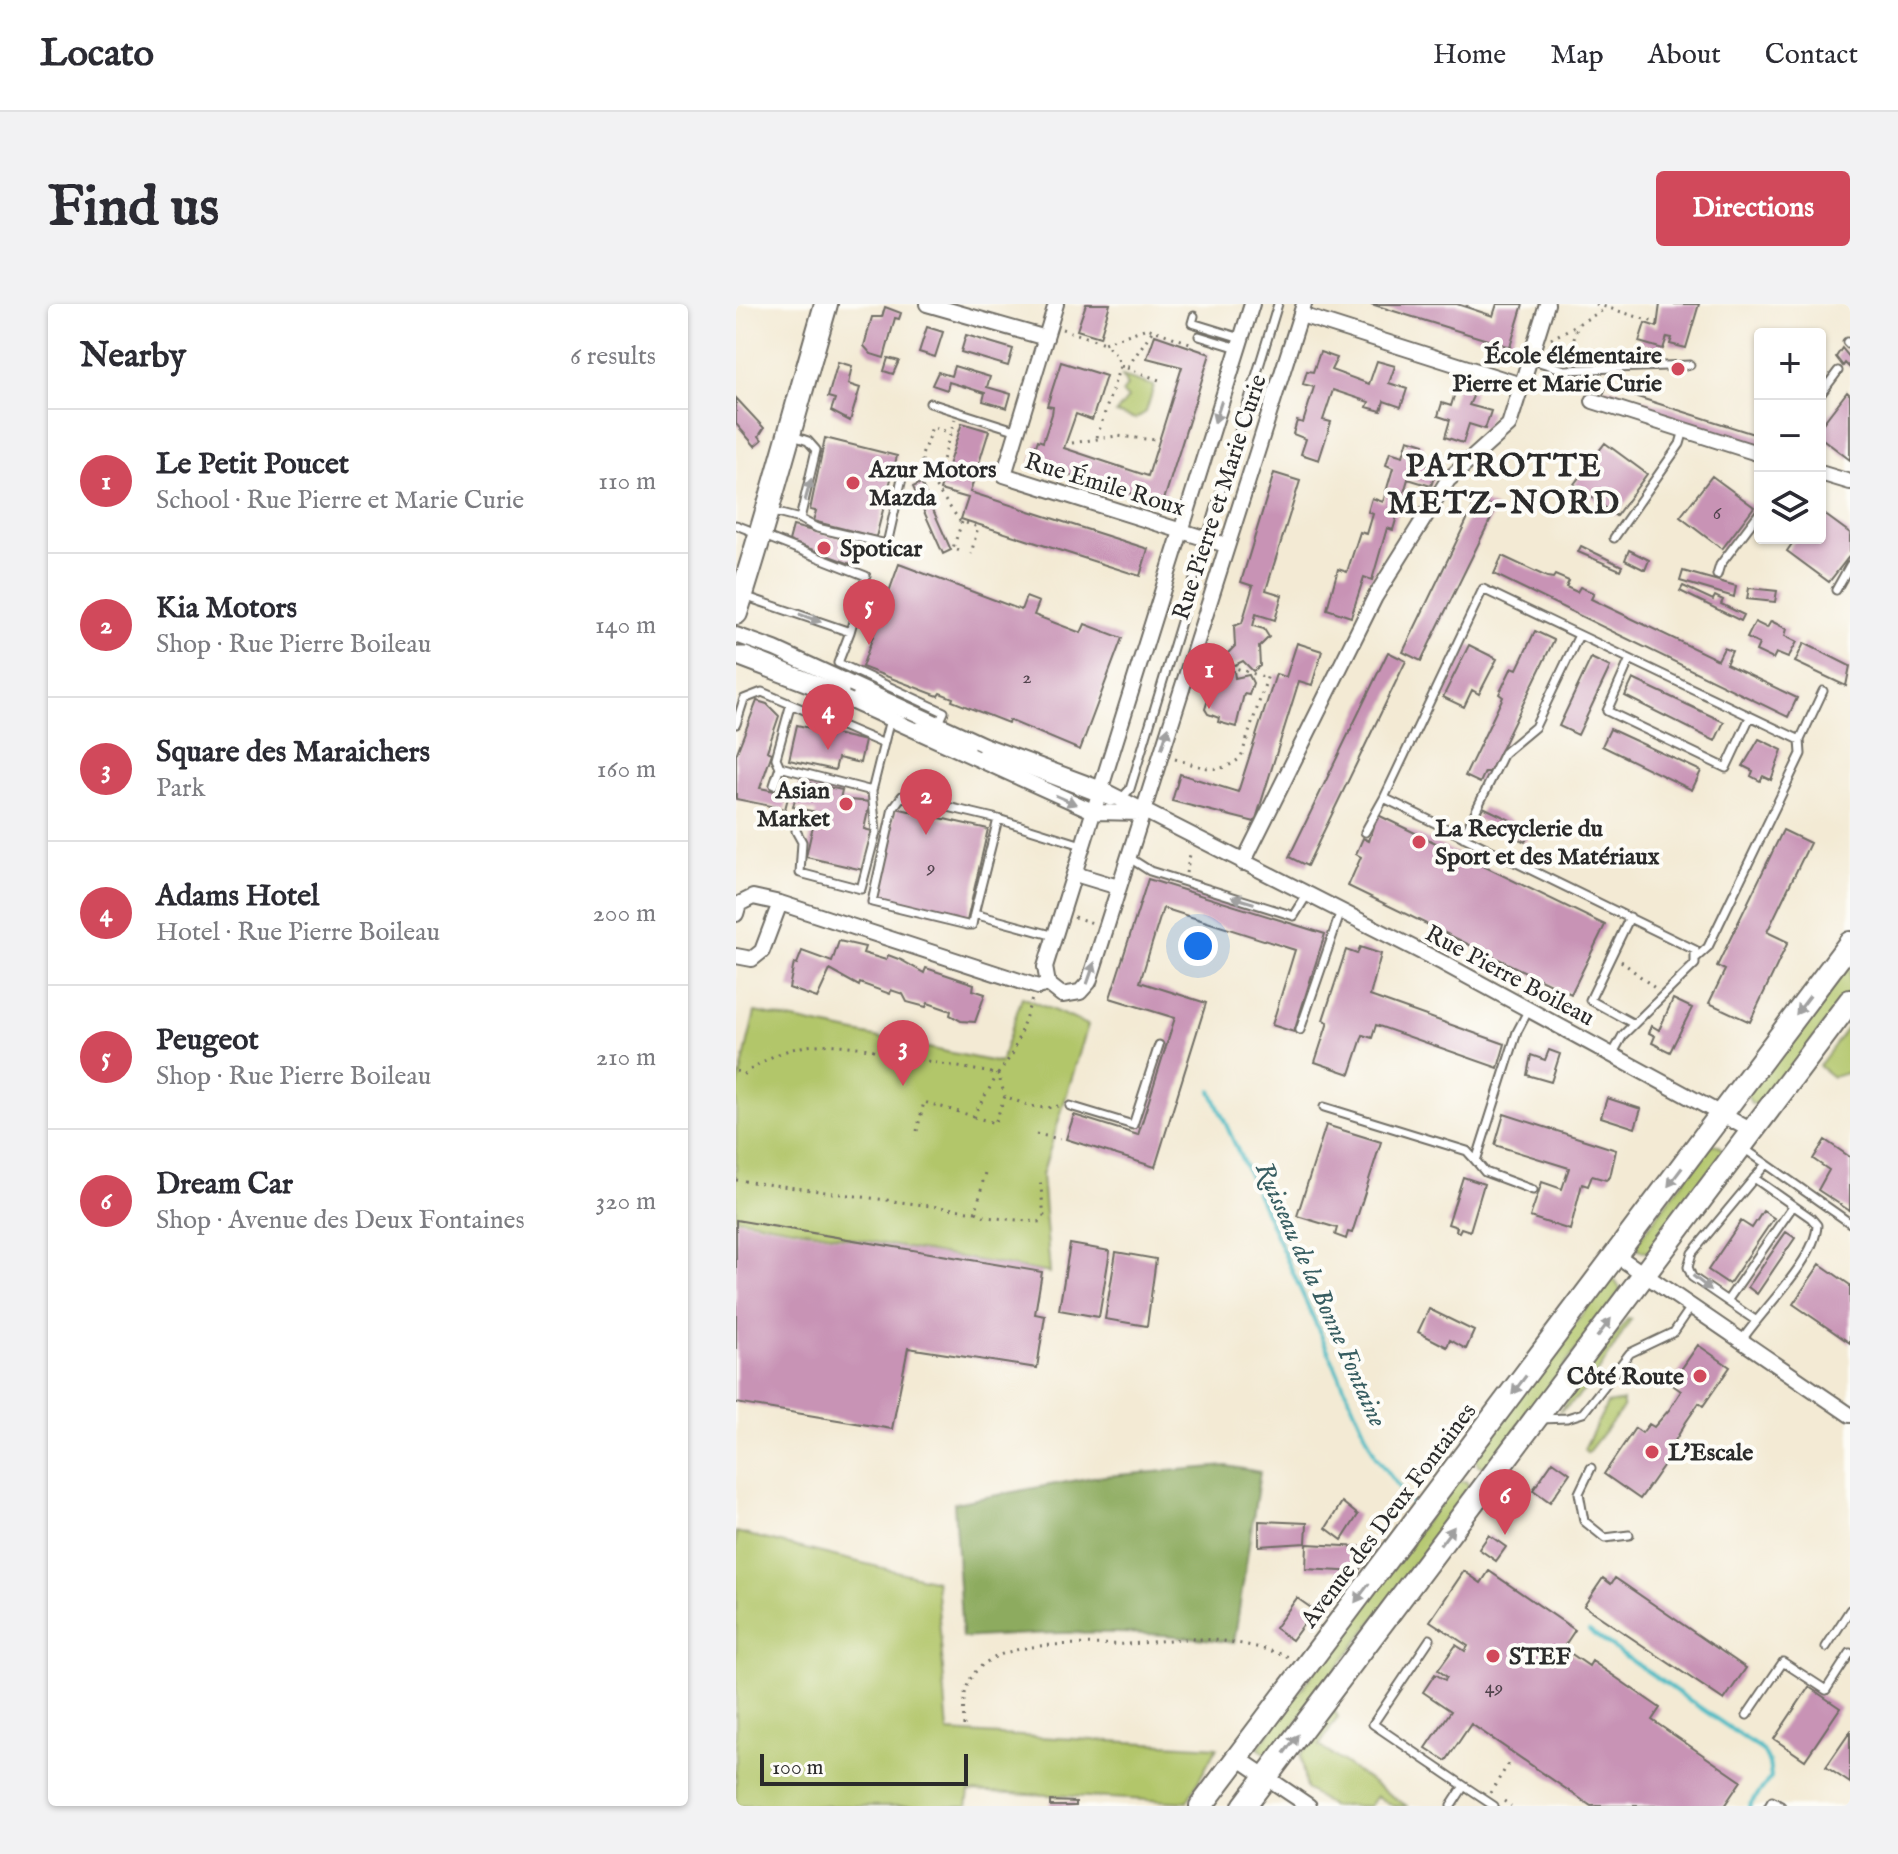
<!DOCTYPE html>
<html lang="en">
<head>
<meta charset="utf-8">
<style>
	:root { --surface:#fff; --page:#f2f2f3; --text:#2b2b33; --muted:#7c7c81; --line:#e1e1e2; --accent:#d1495b }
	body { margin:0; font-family:"IM FELL English",serif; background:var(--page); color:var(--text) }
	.controls { position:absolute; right:24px; top:24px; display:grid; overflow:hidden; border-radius:8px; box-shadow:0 2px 6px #0004 }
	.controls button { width:72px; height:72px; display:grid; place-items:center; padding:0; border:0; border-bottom:2px solid var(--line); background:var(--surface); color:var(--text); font:40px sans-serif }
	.scale { position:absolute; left:24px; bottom:20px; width:208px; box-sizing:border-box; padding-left:8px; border:4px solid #2b2b2b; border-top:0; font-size:22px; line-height:28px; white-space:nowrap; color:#2b2b2b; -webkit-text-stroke:6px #fdfcf7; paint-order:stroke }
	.you { position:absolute; left:462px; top:642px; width:28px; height:28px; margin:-20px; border:6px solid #fff; border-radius:50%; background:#1a73e8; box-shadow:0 0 0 12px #1a73e833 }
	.badge { display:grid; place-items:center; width:52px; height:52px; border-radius:50%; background:var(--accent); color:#fff; font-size:26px; font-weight:700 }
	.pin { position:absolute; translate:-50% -66px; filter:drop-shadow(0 2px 4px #0008) }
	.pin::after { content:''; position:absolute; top:42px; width:28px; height:24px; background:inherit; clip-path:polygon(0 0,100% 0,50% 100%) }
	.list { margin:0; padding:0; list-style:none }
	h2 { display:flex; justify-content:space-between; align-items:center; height:104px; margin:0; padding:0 32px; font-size:34px }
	h2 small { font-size:26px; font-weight:400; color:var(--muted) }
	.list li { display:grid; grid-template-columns:52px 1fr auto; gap:24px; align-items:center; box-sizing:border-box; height:144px; padding:0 32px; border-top:2px solid var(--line) }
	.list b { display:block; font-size:30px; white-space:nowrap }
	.list p { margin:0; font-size:26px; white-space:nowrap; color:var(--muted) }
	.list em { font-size:26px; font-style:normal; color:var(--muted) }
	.icon { flex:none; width:44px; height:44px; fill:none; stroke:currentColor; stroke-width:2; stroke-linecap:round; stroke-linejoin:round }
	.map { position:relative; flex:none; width:1114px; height:1502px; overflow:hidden; border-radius:8px }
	header { display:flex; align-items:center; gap:48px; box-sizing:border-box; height:112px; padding:0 40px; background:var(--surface); border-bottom:2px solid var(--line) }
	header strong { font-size:38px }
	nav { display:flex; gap:44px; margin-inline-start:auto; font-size:28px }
	.intro { display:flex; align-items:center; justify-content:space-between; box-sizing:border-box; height:192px; padding:0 48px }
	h1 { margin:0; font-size:56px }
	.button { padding:20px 36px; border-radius:8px; background:var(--accent); color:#fff; font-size:28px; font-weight:700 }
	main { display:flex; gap:48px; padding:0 48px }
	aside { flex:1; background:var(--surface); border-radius:8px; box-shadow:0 2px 6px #0004 }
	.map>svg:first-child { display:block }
	.green { fill:#b2c66a; stroke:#6e784a; stroke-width:2 }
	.forest { fill:#8dab5e; stroke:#5c6b44; stroke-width:2 }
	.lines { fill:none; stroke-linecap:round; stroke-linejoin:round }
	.stream { stroke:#4dbbc4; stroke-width:4 }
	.building { fill:#c893b5 }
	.lane-casing { stroke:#716e66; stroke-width:11 }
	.street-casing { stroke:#716e66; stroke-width:18 }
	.primary-casing { stroke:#716e66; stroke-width:26 }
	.path { stroke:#716e66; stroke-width:3; stroke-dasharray:2 6; stroke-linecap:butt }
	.lane { stroke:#fff; stroke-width:7 }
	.street { stroke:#fff; stroke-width:14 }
	.primary { stroke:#fff; stroke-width:22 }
	.oneway { fill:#a0a0a0 }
	.poi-dot { fill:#d1495b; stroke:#fdfcf7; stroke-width:3 }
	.labels { text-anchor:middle; stroke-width:8; stroke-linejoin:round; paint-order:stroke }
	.number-label { font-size:20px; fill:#52454e }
	.poi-label { font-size:24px; font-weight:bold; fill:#2b2b2b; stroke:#fdfcf7; text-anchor:start }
	.street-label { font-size:24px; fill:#2b2b2b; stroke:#fdfcf7 }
	.water-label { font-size:26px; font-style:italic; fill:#375d61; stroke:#fdfcf7 }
	.district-label { font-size:32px; font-weight:bold; letter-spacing:2px; fill:#2b2b2b; stroke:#fdfcf7 }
</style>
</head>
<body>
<header>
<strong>Locato</strong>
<nav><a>Home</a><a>Map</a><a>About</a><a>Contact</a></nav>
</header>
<div class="intro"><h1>Find us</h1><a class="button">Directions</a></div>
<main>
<aside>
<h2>Nearby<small>6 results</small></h2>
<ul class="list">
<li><span class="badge">1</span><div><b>Le Petit Poucet</b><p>School · Rue Pierre et Marie Curie</p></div><em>110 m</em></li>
<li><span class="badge">2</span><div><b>Kia Motors</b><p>Shop · Rue Pierre Boileau</p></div><em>140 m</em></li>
<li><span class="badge">3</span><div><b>Square des Maraichers</b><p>Park</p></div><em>160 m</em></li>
<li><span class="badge">4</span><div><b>Adams Hotel</b><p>Hotel · Rue Pierre Boileau</p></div><em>200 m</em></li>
<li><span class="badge">5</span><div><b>Peugeot</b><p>Shop · Rue Pierre Boileau</p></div><em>210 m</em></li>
<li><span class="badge">6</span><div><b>Dream Car</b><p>Shop · Avenue des Deux Fontaines</p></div><em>320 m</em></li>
</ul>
</aside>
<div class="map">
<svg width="1114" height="1502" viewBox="0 0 1114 1502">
	<rect width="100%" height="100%" fill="#fdfcf7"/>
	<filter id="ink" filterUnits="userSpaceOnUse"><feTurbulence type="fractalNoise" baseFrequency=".0125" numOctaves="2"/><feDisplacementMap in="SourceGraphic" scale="16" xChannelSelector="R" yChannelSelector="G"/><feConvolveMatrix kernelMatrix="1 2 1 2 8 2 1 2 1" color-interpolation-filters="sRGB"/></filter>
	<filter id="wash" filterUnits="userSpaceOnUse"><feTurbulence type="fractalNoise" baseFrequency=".006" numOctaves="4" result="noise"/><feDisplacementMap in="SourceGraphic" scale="32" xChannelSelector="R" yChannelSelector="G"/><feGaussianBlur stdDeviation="1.8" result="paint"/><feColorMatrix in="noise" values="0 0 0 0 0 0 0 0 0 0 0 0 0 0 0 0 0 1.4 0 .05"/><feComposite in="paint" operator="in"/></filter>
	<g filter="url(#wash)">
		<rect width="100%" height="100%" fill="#f3ead4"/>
		<path class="green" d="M386,72L418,82L410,108L399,115L380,109L392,94L386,89L391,82Z
			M1114,652V686L1029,799L1015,800L1011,790Z
			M286,693L352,721L306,871L314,969L0,914V790L19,708L264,759Z
			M1114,720V768L1097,773L1083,762Z
			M975,840L982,841L988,848L914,949L903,946L900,940Z
			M878,975L885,986L752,1164L742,1161L738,1153L872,976Z
			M892,1014L895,1015C875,1046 854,1090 823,1108Z
			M887,1097V1104L851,1149L848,1145L871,1100Z
			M730,1177L735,1187L534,1453L522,1444L719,1178Z
			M0,1228L200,1277L212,1428L481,1443L451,1498L233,1487L231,1502H0Z
			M598,1406L602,1413L583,1442L671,1502H657L641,1492L634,1502H595L570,1485L564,1451Z"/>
		<path class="forest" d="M491,1162L524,1168L498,1339C408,1324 317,1328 226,1334L218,1199L357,1173Z"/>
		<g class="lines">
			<path class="stream" d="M475,787L640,1153L677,1202
				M853,1327L1027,1447L1033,1459L1035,1473L1013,1502"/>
		</g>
		<g id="blocks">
			<path class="building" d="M350,0H374L364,33L341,26Z
				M635,0H721L757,12L761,0H787L774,43Z
				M924,0H963L950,44L934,40L936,34L931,33L927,45L903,38L909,19L921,23Z
				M149,3L165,9L163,15L159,14L148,54L135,50L128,42L136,13H146Z
				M191,23L207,28L199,53L183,48Z
				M230,31L277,45L272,62L225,48Z
				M419,31L474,50L427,199L294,159L302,136L307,138L316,110L317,103L311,102L325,58L370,72L356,116L340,110L328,144L412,172L446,63L411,54Z
				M1106,44L1114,54V64L1109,59L1107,62L1100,53Z
				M584,48L601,54L595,66L633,80L641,57L659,62L653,79L671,85L665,103L648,97L645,107L631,103L633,98L597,86L587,116L595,118L583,156L565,150L570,135L557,130L561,117L567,119L578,83L567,80L571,67L577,68Z
				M152,54L163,57L157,70L148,67Z
				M102,58L116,62L112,80L124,84L114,117L95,107L99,95L92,93Z
				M218,62L254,73L251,83L275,90L271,104L247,97L249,89L213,78L211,86L196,81L202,68L215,72Z
				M721,82L739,88L733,101L755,107L749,125L733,120L727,139L709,133L714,116L702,112L706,99L715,102Z
				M870,83L1024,132V144L866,94Z
				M1111,88L1114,91V156L1084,133V123Z
				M0,94L28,124L23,132L26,136L19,142L0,120Z
				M226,119L253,127L234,188L412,245L404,272L225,215L232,194L204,186Z
				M89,134L161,152L140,233L77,217L80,207L74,206Z
				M672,135L688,140L683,159L701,164L695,182L672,175L657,226L651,224L636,276L628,273L615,313L591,305L602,265L611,268L624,228L631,230L637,210L632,208L636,194L647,198L657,164L650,161L654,148L667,152Z
				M869,139L911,170L880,212L838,180Z
				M538,169L564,177L530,286L546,291L539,316L520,310L517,322L528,325L533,333L523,343L524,362L517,367L507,357L499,361L493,360L489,352L499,342L498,322L506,319L517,282L505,278Z
				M976,172L1018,203L986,245L944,213Z
				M185,179L215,246L207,250L177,183Z
				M741,195L760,204L685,357L667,348Z
				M1084,207L1114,229V251L1093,278L1051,247L1060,234H1084Z
				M57,222L128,240L120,262L53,237Z
				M845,242L886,262L884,266L842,248Z
				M893,246L913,256L909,266L889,256Z
				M766,252L811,273L817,274L819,271L833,277L830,283L841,288L844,283L858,289L855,295L982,356L988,344L996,347L990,360L1061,394L1052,413L758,270Z
				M163,260L285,306L290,293L303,298L298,311L345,329L349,320L386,334L344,446L273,416L272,419L216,397L217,394L204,389L202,392L126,363Z
				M947,267L1000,282L998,293L944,277Z
				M947,282L977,296L979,292L987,296L985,300L1008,311L1005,317L944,287Z
				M1013,284L1041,287L1039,298L1011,295Z
				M1035,317L1051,325L1049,332L1061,338L1052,354L1040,349L1037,355L1020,347L1023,340L1011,334L1019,318L1031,324Z
				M799,327L818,336L754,468H749L744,479L729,472L767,393L763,390L776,363L781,365Z
				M561,339L586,347L576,381L563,377L519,518L436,497L444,470L502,488L540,370L550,373Z
				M1068,339L1114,362L1110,382L1059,358Z
				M733,341L761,355L743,390L736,386L728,403L707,393Z
				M652,348L670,357L571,562L553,553Z
				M855,354L874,363L842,431L823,422Z
				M492,365L498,367L499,374L513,371L517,379L513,391L508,390L500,423L482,418L483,414L472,410L469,405L476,383L484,369Z
				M897,375L988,418L979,437L889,392Z
				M21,397L31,400L43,412L31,447L36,449L24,484L53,490L49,505L0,495V451Z
				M61,421L129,437L124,459L102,454L99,466L53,456Z
				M874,425L965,467L956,486L866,442Z
				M1023,435L1046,446L1035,476L1027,472L1024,477L1015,472L1017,467L1007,462Z
				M64,477L106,486L104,495L134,498L128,525L136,527L127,566L70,553L80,508L57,503Z
				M747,503L795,526L789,538L741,515Z
				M160,504L252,525L231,617L139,595Z
				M642,511L869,621L835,690L612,582L625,553L620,550L627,534L633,537Z
				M1047,526L1074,539L1031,628L1052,638L1014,718L973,699L989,666L981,662Z
				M412,575L589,630L558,728L536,721L559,646L427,604L404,678L470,699L419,863L330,835L338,811L402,831L437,720L439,714L374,694Z
				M103,637L129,643L127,649L150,656L152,651L165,656L188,669L190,664L238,680L237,686L249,690L239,718L225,717L214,711L215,707L192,699L190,703L171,698L167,690L155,686L154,690L124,679L123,682L94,666L81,694L53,684L58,659L61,660L66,647L96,658Z
				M624,643L645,650L634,692L769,740L762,764L640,721L636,734L627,731L614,770L579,758L592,718L587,716L610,646L621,650Z
				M937,695L956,704L934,748L916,739L919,732L913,729L916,722L923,726Z
				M813,746L824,750L815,778L791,771L795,751L809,756Z
				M871,794L905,805L899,824L865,813Z
				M768,810L880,846L874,873L870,876L856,872L852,882L846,880L834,926L794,913L806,878L826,885L833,864L759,841Z
				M590,821L645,838L616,929L612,928L610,935L599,931L601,924L561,912Z
				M1089,836L1114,853V907L1082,886L1093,866L1077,855Z
				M727,873L748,880L734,927L725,924L723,928L720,927L721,923L712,920Z
				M1027,907L1038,914L993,980L972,966L1005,917L1016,924Z
				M0,916L306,968L299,1010L309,1012L301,1064L172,1044L156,1125L0,1099Z
				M1050,928L1059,934L1021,990L1012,983Z
				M334,940L374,947L363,1013L323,1006Z
				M380,948L420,955L411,1022L369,1015Z
				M1084,960L1114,981V1039L1057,1000Z
				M693,1005L738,1027L730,1045L714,1036L711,1043L682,1028Z
				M962,1041L994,1063L967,1102L963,1099L950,1118L933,1147L936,1149L904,1195L868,1170L899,1124L906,1129L913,1120L918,1123L933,1106L945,1087L935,1080Z
				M817,1157L834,1169L814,1198L797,1186Z
				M606,1198L622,1211L606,1236L590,1224Z
				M523,1217L571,1219L570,1239L523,1242Z
				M753,1231L770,1243L760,1257L743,1245Z
				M571,1240L627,1243L638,1244L622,1268L570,1265Z
				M728,1267L745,1279L753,1267L839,1326L827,1344L853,1362L856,1357L924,1404L916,1416L1005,1477L988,1502H855L735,1420L710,1457L690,1444L715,1407L687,1388L699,1370L709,1376L711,1373L702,1366L720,1341L729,1347L732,1342L694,1317Z
				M867,1274L875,1280L879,1274L1010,1364L988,1396L848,1302Z
				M561,1294L578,1306L556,1336L539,1324Z
				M1073,1383L1104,1404L1069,1456L1038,1435Z
				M1114,1428V1479L1090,1463Z
				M314,1497L340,1498V1502H314Z"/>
		</g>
	</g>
	<g filter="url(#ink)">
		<use href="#blocks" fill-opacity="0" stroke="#716e66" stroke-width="2"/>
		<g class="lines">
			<g class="lane-casing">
				<path id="lane" d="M458,12L456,19L505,34
					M463,32L502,44
					M1111,38L1114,41
					M793,55L829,66L954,61
					M1084,91L1102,67
					M194,99L282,127
					M33,207L64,215L80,146L72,137L57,132
					M64,215L81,224L151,240L166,174
					M0,221L130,272L114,328L8,292
					M878,234L944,140L948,126
					M981,271L984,261L1024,208
					M1100,286L1114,261
					M114,328L102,359L208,408L203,419
					M0,347H10L109,387
					M894,355L871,407L990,464L1014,413
					M120,392L168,410
					M0,420L8,395L26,388L146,439
					M183,422L234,444
					M245,449L374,498L384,496L394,485L542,0
					M44,463L136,487L154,415
					M38,481L44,463L40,454L54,403
					M61,515L60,527L66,538L64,569L125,585L140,528L136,487
					M262,515L238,610L319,632
					M629,528L648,494
					M727,533L768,449L799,423L843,331
					M392,553L414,567L558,612L571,591
					M238,610L236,621H231L136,598L157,504L166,492L262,515L346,541
					M894,613L854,696L898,720
					M961,653L972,643L1065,450L1064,436
					M564,726L605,607
					M876,751L887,731L959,660V646L648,494L747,285L1064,436L1087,387
					M334,802L397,821L423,741
					M588,803L731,847L740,857L781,728L793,705
					M1006,843L1114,919
					M740,857L749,868L797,886
					M991,997L1057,902
					M1019,1016L956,973L952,963L956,949L1030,860
					M1006,1036C1026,1006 1080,955 1081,921L1075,914L1018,874
					M805,1115L831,1114L847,1109L894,1049L938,1028L955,1003
					M855,1164L843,1189L848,1217L869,1234L893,1231
					M694,1335L637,1420L728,1482L715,1502
					M1090,1343L1114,1306
					M1011,1411L1047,1358L1090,1386L1114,1349
					M728,1482L758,1502
					M1033,1502L1036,1497L1045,1502"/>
			</g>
			<g class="street-casing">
				<path id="street" d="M191,0L310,34
					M320,0L268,171L490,241
					M516,0L309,663L312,680L326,691L344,688L353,678L568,0
					M565,11L785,81
					M857,97L1024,150
					M1084,169L1114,178
					M0,331L39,345L248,441L363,484L707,659L1016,827
					M0,353L110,395L359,508L405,509
					M507,559L639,293L712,176L773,121L811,0
					M339,570L382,583
					M0,610L3,600L17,593L44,599L302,683L312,680
					M0,652L16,655L26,647L44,599
					M880,951L1114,1111
					M502,1454L573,1502"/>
			</g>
			<g class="primary-casing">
				<path id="primary" d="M0,309C33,207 60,103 90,0
					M465,1502L1114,639
					M508,1502L1114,697"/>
			</g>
			<path class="path" d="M860,0L918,18
				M731,3V0
				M326,25L368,39
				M815,35L871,4
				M838,35L842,19
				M385,62L391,64L417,26
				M391,64L423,76
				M219,115L198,181L224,217L242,223L235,250
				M361,133L384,62L381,51L368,39L411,24L454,39
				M336,139L381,132L420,136
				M197,179L185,154L196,123L215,129
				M226,218L217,244L226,248
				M471,355L531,374
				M439,455C464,462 484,473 505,453L533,368
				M450,569L455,546
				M338,613L357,619
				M885,657L920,685
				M0,767L9,770C64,726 114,741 176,754C205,760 233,765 262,770L277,749L296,695
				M238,813L259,819L269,792C287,800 306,808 325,801
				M181,827L188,798L237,812L262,770L269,792
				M300,830L324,835
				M0,876L240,908L250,864
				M240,908L250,913L303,918L308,913L304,874
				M228,1422C227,1402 226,1381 242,1365C274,1333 349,1342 390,1340C415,1339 439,1334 463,1335C492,1336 527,1343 553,1353
				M754,1489L775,1456
				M768,1497L775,1502"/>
			<use href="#lane" class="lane"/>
			<use href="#street" class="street"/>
			<use href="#primary" class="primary"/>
		</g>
		<defs><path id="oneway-solid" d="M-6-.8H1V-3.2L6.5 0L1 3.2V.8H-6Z" transform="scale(2)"/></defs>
		<g class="oneway">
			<use href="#oneway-solid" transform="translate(482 108) rotate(108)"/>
			<use href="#oneway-solid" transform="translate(72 186) rotate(-75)"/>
			<use href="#oneway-solid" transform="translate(74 314) rotate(20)"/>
			<use href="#oneway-solid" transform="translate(429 434) rotate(-72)"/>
			<use href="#oneway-solid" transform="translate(330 496) rotate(24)"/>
			<use href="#oneway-solid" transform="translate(507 596) rotate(-163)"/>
			<use href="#oneway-solid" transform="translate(355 669) rotate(-71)"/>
			<use href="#oneway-solid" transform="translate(1067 701) rotate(127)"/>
			<use href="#oneway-solid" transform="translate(939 873) rotate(127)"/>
			<use href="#oneway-solid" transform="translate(966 979) rotate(38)"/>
			<use href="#oneway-solid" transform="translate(868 1024) rotate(-53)"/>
			<use href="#oneway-solid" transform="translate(783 1081) rotate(127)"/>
			<use href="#oneway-solid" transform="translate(711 1232) rotate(-53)"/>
			<use href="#oneway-solid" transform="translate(626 1289) rotate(127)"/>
			<use href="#oneway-solid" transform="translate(555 1440) rotate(-53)"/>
		</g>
	</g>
	<g class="poi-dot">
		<circle cx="942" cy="65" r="8"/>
		<circle cx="117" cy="179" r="8"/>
		<circle cx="88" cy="244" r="8"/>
		<circle cx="110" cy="500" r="8"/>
		<circle cx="683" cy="538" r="8"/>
		<circle cx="964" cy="1072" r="8"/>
		<circle cx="916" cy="1148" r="8"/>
		<circle cx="757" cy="1352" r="8"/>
	</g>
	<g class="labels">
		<g class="number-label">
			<text x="981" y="215">6</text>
			<text x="291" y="379">2</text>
			<text x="195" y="569">9</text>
			<text x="758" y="1389">49</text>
		</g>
		<g class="poi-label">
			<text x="926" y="59" text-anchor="end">École élémentaire<tspan x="926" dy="28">Pierre et Marie Curie</tspan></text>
			<text x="133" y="173">Azur Motors<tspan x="133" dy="28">Mazda</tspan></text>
			<text x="104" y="252">Spoticar</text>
			<text x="94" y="494" text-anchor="end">Asian<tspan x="94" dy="28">Market</tspan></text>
			<text x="699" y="532">La Recyclerie du<tspan x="699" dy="28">Sport et des Matériaux</tspan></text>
			<text x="948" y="1080" text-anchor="end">Côté Route</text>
			<text x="932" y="1156">L'Escale</text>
			<text x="773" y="1360">STEF</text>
		</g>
		<g class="street-label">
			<text transform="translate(369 180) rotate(17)" y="8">Rue Émile Roux</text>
			<text transform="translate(483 193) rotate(-72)" y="8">Rue Pierre et Marie Curie</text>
			<text transform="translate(774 671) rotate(28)" y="8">Rue Pierre Boileau</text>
			<text transform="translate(652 1211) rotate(-53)" y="8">Avenue des Deux Fontaines</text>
		</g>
		<g class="water-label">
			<text transform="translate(586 990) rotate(66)" y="9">Ruisseau de la Bonne Fontaine</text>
		</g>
		<g class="district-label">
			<text x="768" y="172">PATROTTE<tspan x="768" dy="37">METZ-NORD</tspan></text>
		</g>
	</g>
</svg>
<div class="controls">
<button>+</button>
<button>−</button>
<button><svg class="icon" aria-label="layers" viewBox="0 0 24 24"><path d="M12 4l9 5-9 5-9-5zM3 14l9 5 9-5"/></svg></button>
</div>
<div class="scale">100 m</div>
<div class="you"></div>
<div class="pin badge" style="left:473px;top:405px">1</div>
<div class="pin badge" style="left:190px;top:531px">2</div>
<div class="pin badge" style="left:167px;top:782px">3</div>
<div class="pin badge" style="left:92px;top:446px">4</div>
<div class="pin badge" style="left:133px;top:341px">5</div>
<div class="pin badge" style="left:769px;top:1231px">6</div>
</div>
</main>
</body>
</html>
